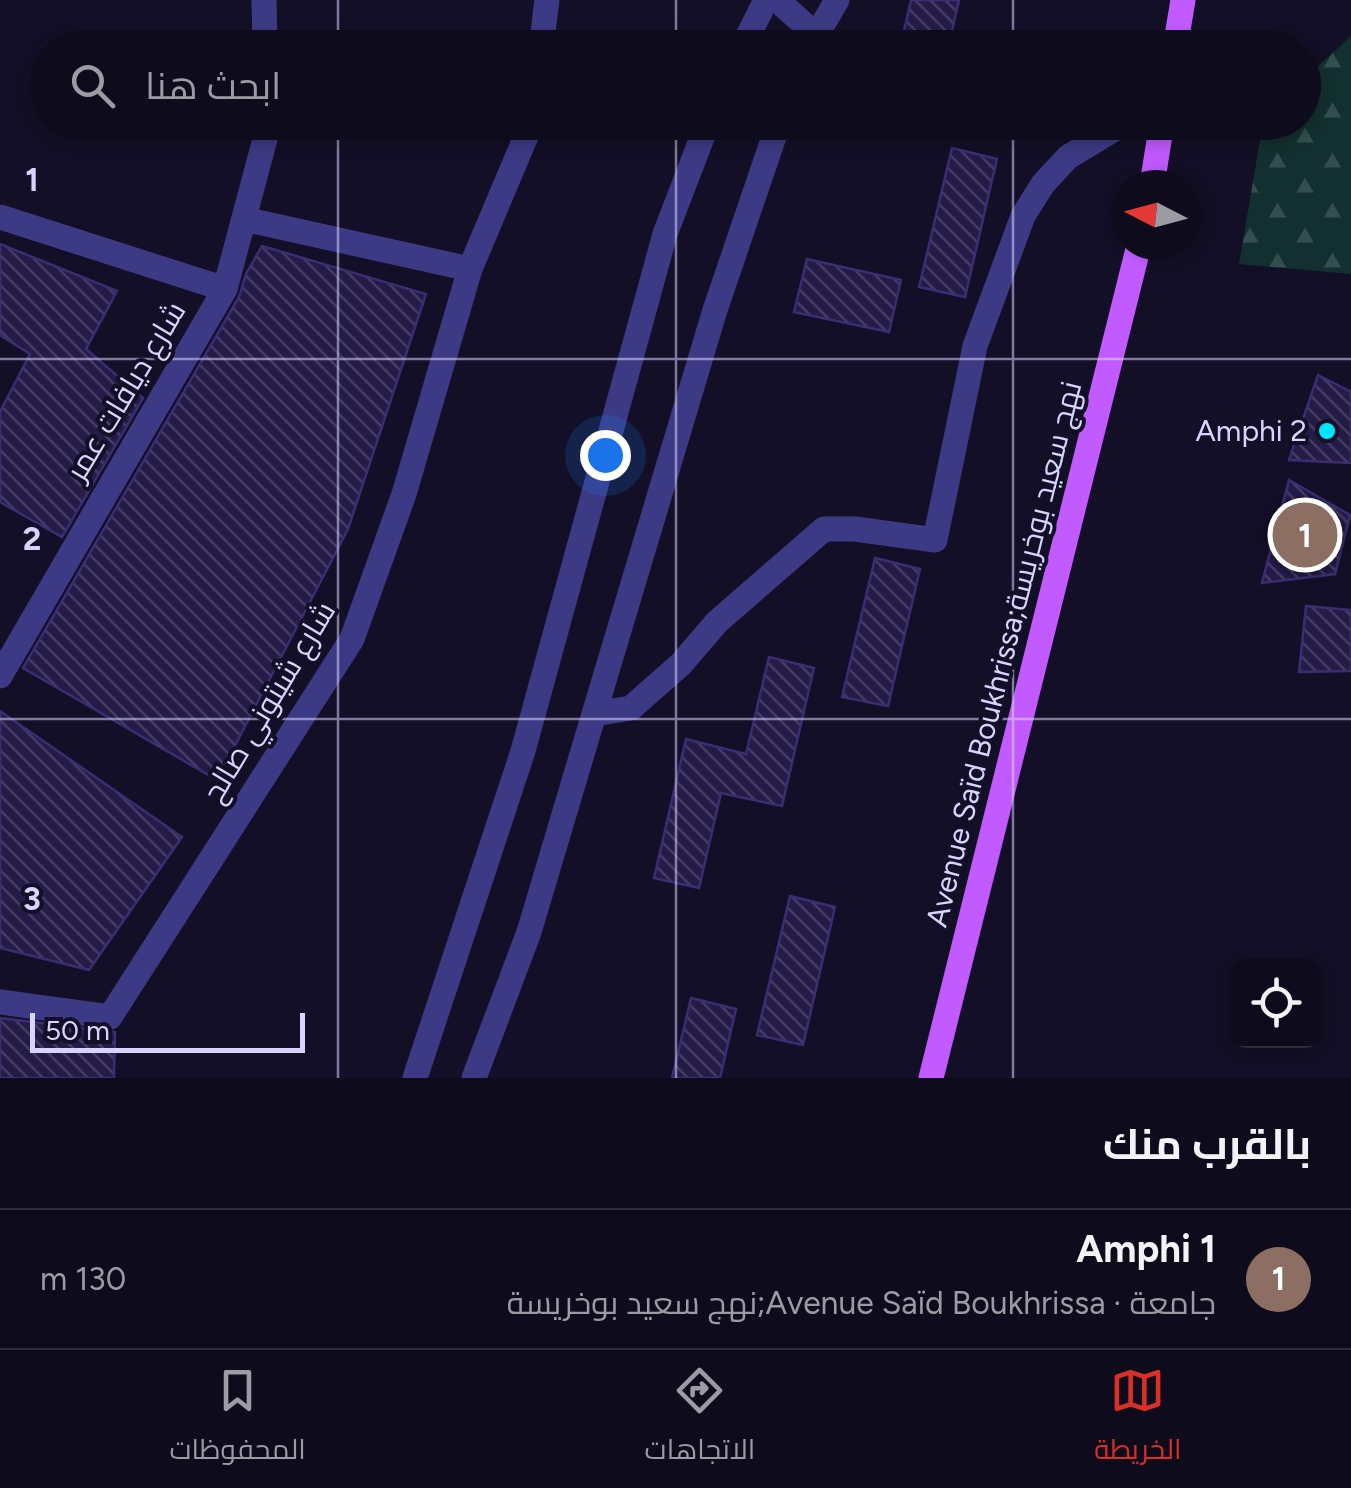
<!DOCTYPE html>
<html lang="ar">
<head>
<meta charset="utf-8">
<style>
	:root { --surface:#0e0b1c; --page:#171425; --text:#f1f3f6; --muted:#9b9ba3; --line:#2e2b3b; --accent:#d93025 }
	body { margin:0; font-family:Figtree,Cairo,sans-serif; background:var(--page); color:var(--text); direction:rtl }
	.controls { position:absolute; right:30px; bottom:30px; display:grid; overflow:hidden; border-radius:15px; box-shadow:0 5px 15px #0003 }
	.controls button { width:90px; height:90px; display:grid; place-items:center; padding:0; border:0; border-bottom:2px solid var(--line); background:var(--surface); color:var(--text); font:50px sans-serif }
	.compass { position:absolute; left:1111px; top:170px; width:90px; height:90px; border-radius:50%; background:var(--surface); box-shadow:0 5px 15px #0003; rotate:276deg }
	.scale { position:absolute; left:30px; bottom:25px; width:275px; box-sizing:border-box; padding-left:10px; border:5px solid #d9d4ff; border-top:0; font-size:28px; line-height:35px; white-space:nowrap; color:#d9d4ff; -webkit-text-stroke:8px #130f26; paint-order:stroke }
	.you { position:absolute; left:605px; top:455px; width:35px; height:35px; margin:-25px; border:8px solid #fff; border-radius:50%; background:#1a73e8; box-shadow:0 0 0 15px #1a73e833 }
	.badge { display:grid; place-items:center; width:65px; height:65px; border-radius:50%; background:var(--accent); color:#fff; font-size:32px; font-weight:700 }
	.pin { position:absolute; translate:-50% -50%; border:5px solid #fff; box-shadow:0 2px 10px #0006 }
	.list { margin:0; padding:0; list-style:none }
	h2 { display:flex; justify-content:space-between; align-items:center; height:130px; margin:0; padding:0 40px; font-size:42px }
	h2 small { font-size:32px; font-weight:400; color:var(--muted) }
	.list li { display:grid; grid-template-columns:65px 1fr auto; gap:30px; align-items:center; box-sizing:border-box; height:140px; padding:0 40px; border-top:2px solid var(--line) }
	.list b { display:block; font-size:38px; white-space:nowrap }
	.list p { margin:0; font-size:32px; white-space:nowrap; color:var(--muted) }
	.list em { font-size:32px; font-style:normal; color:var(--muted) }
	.icon { flex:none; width:55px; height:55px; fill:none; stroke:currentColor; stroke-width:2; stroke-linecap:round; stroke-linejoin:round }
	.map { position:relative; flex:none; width:1351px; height:1078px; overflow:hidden; direction:ltr }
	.search { position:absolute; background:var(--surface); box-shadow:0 5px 15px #0003; left:30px; right:30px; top:30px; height:110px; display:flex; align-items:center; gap:25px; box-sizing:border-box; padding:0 35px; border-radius:55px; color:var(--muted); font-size:38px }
	.sheet { height:270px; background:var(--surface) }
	nav { display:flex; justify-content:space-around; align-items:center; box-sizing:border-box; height:140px; border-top:2px solid var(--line); background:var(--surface); font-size:28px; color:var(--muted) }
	nav a { display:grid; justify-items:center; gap:5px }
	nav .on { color:var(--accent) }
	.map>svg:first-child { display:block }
	.forest { fill:url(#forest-firs) }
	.building { fill:url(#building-back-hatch); stroke:#3b2d73; stroke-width:2.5 }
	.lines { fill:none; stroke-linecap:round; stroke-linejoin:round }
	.minor { stroke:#3d3a85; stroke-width:25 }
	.primary { stroke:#c25bff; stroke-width:25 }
	.grid { fill:none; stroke:#d9d4ff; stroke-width:2.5; stroke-opacity:0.55 }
	.poi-dot { fill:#00e5ff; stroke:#130f26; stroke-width:4 }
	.labels { text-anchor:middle; stroke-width:8; stroke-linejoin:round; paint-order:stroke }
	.street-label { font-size:30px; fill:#d9d4ff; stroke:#130f26 }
	.poi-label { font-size:30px; fill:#d9d4ff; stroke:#130f26; text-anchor:end }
	.grid-label { font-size:32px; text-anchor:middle; font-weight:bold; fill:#d9d4ff; stroke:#130f26; stroke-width:8; stroke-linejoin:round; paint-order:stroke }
</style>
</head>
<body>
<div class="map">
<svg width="1351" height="1078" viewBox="0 0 1351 1078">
	<defs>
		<pattern id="forest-firs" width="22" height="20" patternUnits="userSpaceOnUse" patternTransform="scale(2.5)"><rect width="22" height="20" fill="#12302f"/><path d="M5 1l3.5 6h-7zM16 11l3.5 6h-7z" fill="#344d4e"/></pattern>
		<pattern id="building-back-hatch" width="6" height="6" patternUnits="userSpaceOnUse" patternTransform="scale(2.5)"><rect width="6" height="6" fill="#241b47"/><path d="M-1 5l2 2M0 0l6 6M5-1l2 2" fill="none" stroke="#433b63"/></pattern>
	</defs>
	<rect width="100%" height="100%" fill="#130f26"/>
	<path class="forest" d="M1351,36V274L1239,264L1263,123L1304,122V79Z"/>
	<path class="building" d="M911,0H959L948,48H900Z
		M952,148L997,159L965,297L919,287Z
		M0,244L117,291L86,349L143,398L62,537L0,502V412L30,354L0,335Z
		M262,246L426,294L348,529L217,780L23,668L239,297L246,274Z
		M807,259L901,280L889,332L794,312Z
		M1318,375L1351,392V463L1289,460Z
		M1289,480L1350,515L1335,574L1262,583Z
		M875,558L920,569L888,706L842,697Z
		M1306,606L1351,610V671L1299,672Z
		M769,657L814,668L782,806L721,793L699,888L654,878L686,739L746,754Z
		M0,711L182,837L89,970L0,948Z
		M790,896L835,907L803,1045L757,1035Z
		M691,998L736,1009L720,1078H672Z
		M0,1018L115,1032L114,1078H0Z"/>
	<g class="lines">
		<path class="minor" d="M264,0L265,48
			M777,0L815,34
			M541,48L547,0
			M742,48L766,0
			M809,48L837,0
			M0,217L225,289
			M244,219L470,269
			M0,676L225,289L265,139V122
			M594,714L715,310L779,122
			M0,1002L110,1017L352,639L404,494L470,269L532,122
			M415,1078L523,751L665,234L708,122
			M474,1078L529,932L594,714L631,708L681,664L717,622L824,529H855L935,540L975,346L1023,216L1043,184L1068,157L1126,122"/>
		<path class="primary" d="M1175,48L1183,0
			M1152,185L1162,122
			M931,1078L1139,245"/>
	</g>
	<path class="grid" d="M338,0V48M676,0V48M1013,0V48M338,122V1078M676,122V1078M1013,122V1078M0,359H1351M0,719H1351"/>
	<circle class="poi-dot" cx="1327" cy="431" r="10"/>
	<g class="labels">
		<g class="street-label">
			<text transform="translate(126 391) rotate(-59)" y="10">شارع ديافات عمر</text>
			<text transform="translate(1004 654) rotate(-76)" y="10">Avenue Saïd Boukhrissa;نهج سعيد بوخريسة</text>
			<text transform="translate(269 702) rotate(-59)" y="10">شارع شيتوني صالح</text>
		</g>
		<g class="poi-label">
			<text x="1307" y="441">Amphi 2</text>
		</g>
	</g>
	<g class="grid-label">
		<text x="32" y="191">1</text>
		<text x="32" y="550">2</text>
		<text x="32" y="910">3</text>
	</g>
</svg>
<div class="controls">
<button><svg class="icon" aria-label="locate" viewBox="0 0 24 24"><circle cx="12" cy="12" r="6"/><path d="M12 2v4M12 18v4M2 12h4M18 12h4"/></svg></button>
</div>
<svg class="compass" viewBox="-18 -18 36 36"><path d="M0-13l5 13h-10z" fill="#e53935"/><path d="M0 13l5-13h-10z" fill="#9b9ba3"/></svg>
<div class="scale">50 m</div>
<div class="you"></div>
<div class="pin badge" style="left:1305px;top:535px;background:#8d6e63">1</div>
<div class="search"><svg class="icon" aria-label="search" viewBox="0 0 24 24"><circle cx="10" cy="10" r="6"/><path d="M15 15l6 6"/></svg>ابحث هنا</div>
</div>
<section class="sheet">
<h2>بالقرب منك<small></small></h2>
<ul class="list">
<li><span class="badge" style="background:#8d6e63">1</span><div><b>Amphi 1</b><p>جامعة · Avenue Saïd Boukhrissa;نهج سعيد بوخريسة</p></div><em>130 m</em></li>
</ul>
</section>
<nav>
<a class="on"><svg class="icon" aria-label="map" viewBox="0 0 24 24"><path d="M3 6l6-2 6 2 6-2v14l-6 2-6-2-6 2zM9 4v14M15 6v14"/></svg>الخريطة</a>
<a><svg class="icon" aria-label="directions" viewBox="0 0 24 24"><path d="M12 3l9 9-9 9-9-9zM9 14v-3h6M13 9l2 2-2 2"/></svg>الاتجاهات</a>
<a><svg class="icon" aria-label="saved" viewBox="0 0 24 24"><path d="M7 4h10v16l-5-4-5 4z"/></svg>المحفوظات</a>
</nav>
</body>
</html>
